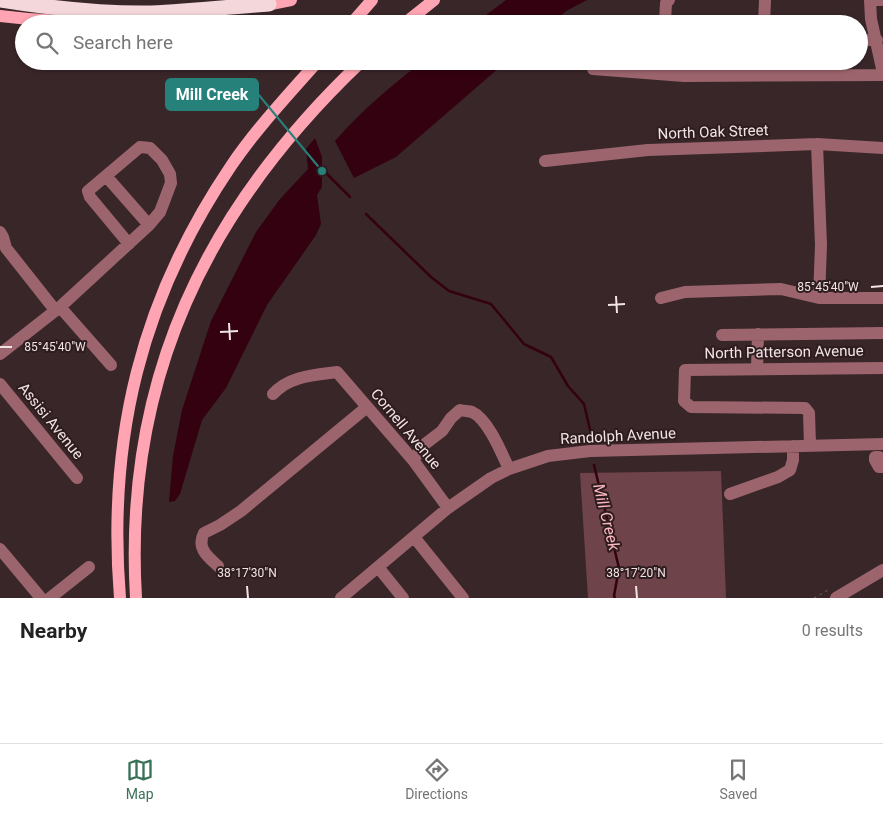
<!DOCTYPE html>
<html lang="en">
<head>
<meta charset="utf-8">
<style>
	:root { --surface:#fff; --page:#f6f6f6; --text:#222; --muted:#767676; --line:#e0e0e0; --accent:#387257 }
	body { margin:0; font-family:Roboto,sans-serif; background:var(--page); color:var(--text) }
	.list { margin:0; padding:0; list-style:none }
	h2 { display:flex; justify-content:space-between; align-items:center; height:65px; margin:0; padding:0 20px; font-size:21px }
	h2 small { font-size:16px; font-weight:400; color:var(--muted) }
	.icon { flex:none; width:28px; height:28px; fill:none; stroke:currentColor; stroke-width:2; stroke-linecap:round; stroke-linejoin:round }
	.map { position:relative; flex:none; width:883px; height:598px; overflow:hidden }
	.search { position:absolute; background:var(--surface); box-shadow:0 1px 4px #0004; left:15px; right:15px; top:15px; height:55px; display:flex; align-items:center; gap:12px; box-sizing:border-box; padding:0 18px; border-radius:28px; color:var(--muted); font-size:19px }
	.sheet { height:145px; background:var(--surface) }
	nav { display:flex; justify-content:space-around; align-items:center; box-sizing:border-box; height:70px; border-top:1px solid var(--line); background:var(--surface); font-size:14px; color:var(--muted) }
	nav a { display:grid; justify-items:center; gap:2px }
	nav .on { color:var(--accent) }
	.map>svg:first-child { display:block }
	.green { fill:#6e4349 }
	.water { fill:#33010f }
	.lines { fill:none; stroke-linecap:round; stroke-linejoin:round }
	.stream { stroke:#33010f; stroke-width:2.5 }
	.path { stroke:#766567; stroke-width:1; stroke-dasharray:2.5 4; stroke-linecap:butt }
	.minor { stroke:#9c656d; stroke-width:12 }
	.major { stroke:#ffa4b2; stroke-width:12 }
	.highway { stroke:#f4d7da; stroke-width:15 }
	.ticks { fill:none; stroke:#f1e4e5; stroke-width:2 }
	.labels { text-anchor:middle; stroke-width:4; stroke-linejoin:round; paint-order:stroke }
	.street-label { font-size:15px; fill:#f1e4e5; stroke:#2e1c1f }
	.water-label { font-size:16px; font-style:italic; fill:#fbb8c1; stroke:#2e1c1f }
	.ticks-label { font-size:12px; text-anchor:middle; fill:#f1e4e5; stroke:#2e1c1f; stroke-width:4; stroke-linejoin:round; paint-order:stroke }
	.leader { fill:none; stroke:#26817a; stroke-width:2 }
	.callout-dot { fill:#26817a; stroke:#2e1c1f; stroke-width:2 }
	.callout { fill:#26817a; stroke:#26817a; stroke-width:2 }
	.callout-label { font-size:16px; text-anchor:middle; font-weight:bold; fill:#fff }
</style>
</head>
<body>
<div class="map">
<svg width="883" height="598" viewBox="0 0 883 598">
	<rect width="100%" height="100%" fill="#392629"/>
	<path class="green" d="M721,471L726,598H588L580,473Z"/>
	<path class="water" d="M506,0H587L566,11L551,24H474Z
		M423,61H507L396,157L354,178L335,141C361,111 392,85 423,61Z
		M315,138L322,157V187L317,195L321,224L316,235L267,305L226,388L202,420L180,494L175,501L169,502L173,456L182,410L211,321L256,232L280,199L308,169L306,149Z"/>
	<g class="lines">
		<path class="stream" d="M322,169L350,197
			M366,214L431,277L449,291L491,304L524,344L551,357L568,386L584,404L592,438
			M594,465L619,568L614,596L615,598"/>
		<path class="path" d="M814,598L830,589"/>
		<path class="minor" d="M870,0L871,19L883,73
			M870,0H883
			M667,24L665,22L666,3L669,0
			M764,24L765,0
			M859,40H877
			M593,69L684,76L883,75
			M817,144L821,245L819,298
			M545,161L648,150L817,144L883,148
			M106,176L149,225
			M0,232L3,237L6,248L55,310
			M661,298L685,292L781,289L819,298H883
			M60,307L111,365
			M722,335L883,333
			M0,354L60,307L149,225L160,212L171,183L170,174L162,160L150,148L140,147L88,191L90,197L129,244
			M757,369L758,334
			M0,384L77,478
			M273,394C289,376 314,375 337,372L413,460L448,508
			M810,445L809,413L805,408L691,407L684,401L685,370L883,368
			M413,460L425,444L442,431L451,418L460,410C464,411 469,411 472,412C488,419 502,454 509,469
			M883,463L879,457H875V460L879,467H883
			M730,494L778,477L790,470L793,460V446
			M414,537L463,598
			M0,549L41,598
			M218,566C208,557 196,548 204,533L220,525L241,511L367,407
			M378,567L403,598
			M50,598L89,567
			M341,598L448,508L491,478L509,469L548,456L590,451L883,444
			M836,598L883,570"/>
		<path class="major" d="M261,6L291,0
			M0,16C64,24 128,23 192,18
			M351,24L372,0
			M404,24L434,0
			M120,598C107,439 141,299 231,166C256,129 288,95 318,61
			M136,598C123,380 206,209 362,61"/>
		<path class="highway" d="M0,0C50,8 101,14 151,13C191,11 230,7 269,4"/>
	</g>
	<path class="ticks" d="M871,287L883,286M616,296L617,313M608,305L625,304M229,323L230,340M220,332L238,331M0,347H12M247,586L248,598M636,586L637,598"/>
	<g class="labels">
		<g class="street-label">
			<text transform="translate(713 132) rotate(-2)" y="5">North Oak Street</text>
			<text transform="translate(784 352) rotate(-1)" y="5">North Patterson Avenue</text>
			<text transform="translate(51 421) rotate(51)" y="5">Assisi Avenue</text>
			<text transform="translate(406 429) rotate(50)" y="5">Cornell Avenue</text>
			<text transform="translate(618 436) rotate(-3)" y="5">Randolph Avenue</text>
		</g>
		<g class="water-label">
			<text transform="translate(607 517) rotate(76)" y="6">Mill Creek</text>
		</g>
	</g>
	<g class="ticks-label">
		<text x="828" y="291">85°45'40"W</text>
		<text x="55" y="351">85°45'40"W</text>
		<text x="247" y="577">38°17'30"N</text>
		<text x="636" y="577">38°17'20"N</text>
	</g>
	<path class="leader" d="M322 171L258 94"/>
	<circle class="callout-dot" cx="322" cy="171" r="5"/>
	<rect class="callout" x="166" y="79" width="92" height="31" rx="5"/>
	<g class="callout-label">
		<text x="212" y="100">Mill Creek</text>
	</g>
</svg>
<div class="search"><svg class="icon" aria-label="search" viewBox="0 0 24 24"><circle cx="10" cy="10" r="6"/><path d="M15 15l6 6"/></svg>Search here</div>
</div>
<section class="sheet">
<h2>Nearby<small>0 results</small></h2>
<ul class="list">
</ul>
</section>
<nav>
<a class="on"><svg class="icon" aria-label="map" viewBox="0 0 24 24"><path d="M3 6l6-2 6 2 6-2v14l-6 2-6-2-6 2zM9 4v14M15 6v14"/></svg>Map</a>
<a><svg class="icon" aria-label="directions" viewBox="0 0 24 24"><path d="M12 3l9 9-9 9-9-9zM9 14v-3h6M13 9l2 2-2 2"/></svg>Directions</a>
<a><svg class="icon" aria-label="saved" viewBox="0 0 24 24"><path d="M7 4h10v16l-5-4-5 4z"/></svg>Saved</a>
</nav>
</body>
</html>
